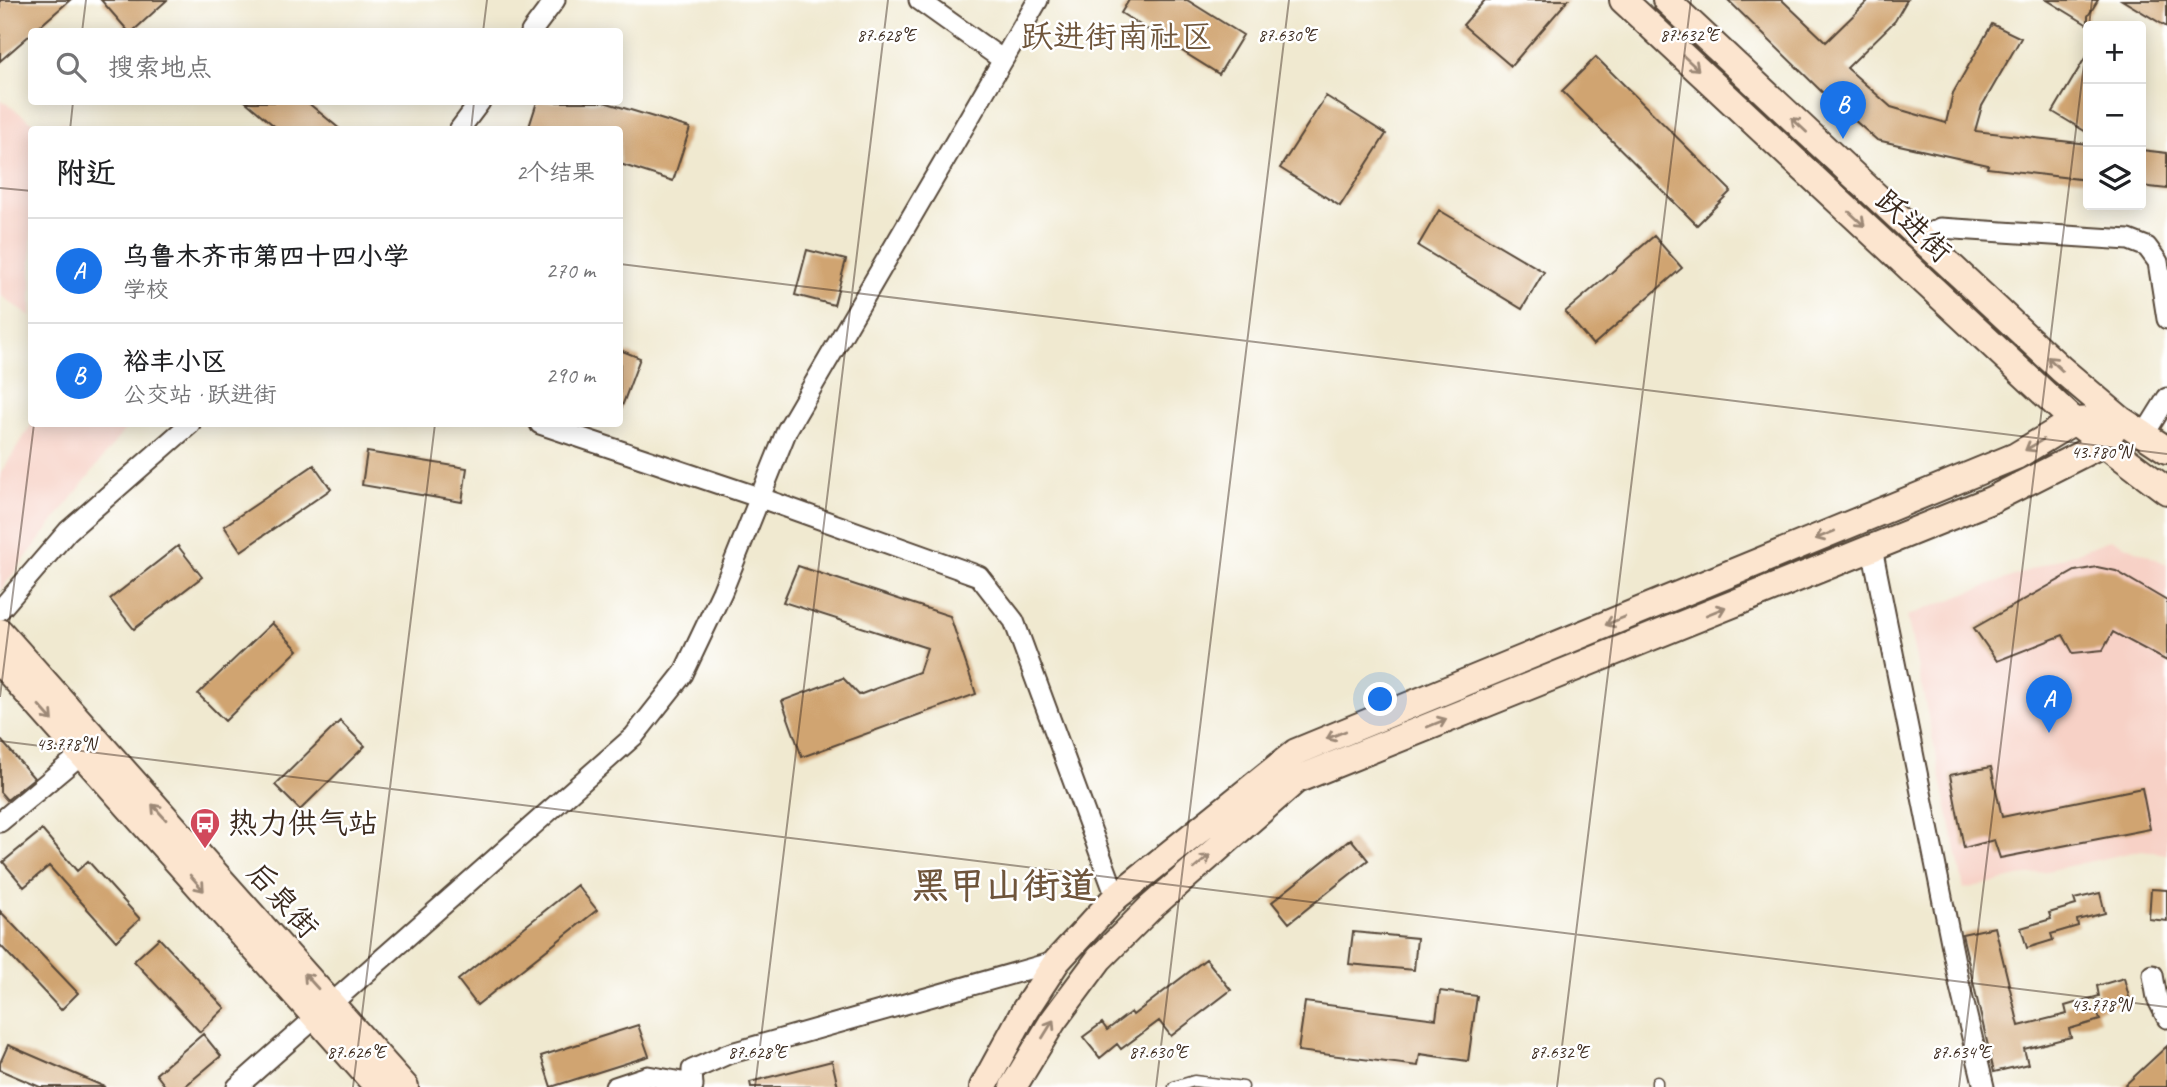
<!DOCTYPE html>
<html lang="zh">
<head>
<meta charset="utf-8">
<style>
	:root { --surface:#fff; --page:#f6f6f6; --text:#202124; --muted:#757577; --line:#e0e0e0; --accent:#1a73e8 }
	body { margin:0; font-family:Caveat,"LXGW WenKai TC",sans-serif; background:var(--page); color:var(--text) }
	.controls { position:absolute; right:21px; top:21px; display:grid; overflow:hidden; border-radius:7px; box-shadow:0 4px 18px #0003 }
	.controls button { width:63px; height:63px; display:grid; place-items:center; padding:0; border:0; border-bottom:2px solid var(--line); background:var(--surface); color:var(--text); font:35px sans-serif }
	.you { position:absolute; left:1381px; top:700px; width:24px; height:24px; margin:-18px; border:5px solid #fff; border-radius:50%; background:#1a73e8; box-shadow:0 0 0 10px #1a73e833 }
	.badge { display:grid; place-items:center; width:46px; height:46px; border-radius:50%; background:var(--accent); color:#fff; font-size:23px; font-weight:700 }
	.pin { position:absolute; translate:-50% -58px; filter:drop-shadow(0 2px 4px #0008) }
	.pin::after { content:''; position:absolute; top:37px; width:24px; height:21px; background:inherit; clip-path:polygon(0 0,100% 0,50% 100%) }
	.list { margin:0; padding:0; list-style:none }
	h2 { display:flex; justify-content:space-between; align-items:center; height:91px; margin:0; padding:0 28px; font-size:30px }
	h2 small { font-size:23px; font-weight:400; color:var(--muted) }
	.list li { display:grid; grid-template-columns:46px 1fr auto; gap:21px; align-items:center; box-sizing:border-box; height:105px; padding:0 28px; border-top:2px solid var(--line) }
	.list b { display:block; font-size:26px; white-space:nowrap }
	.list p { margin:0; font-size:23px; white-space:nowrap; color:var(--muted) }
	.list em { font-size:23px; font-style:normal; color:var(--muted) }
	.icon { flex:none; width:38px; height:38px; fill:none; stroke:currentColor; stroke-width:2; stroke-linecap:round; stroke-linejoin:round }
	.map { position:relative; flex:none; width:2167px; height:1087px; overflow:hidden }
	.search { position:absolute; background:var(--surface); box-shadow:0 4px 18px #0003; left:28px; top:28px; width:595px; height:77px; display:flex; align-items:center; gap:18px; box-sizing:border-box; padding:0 24px; border-radius:7px; color:var(--muted); font-size:26px }
	.panel { position:absolute; background:var(--surface); box-shadow:0 4px 18px #0003; left:28px; top:126px; width:595px; height:301px; border-radius:7px }
	.map>svg:first-child { display:block }
	.built { fill:#f7d1c6 }
	.building { fill:#d0a471 }
	.lines { fill:none; stroke-linecap:round; stroke-linejoin:round }
	.lane-casing { stroke:#564739; stroke-width:13 }
	.street-casing { stroke:#564739; stroke-width:23 }
	.secondary-casing { stroke:#564739; stroke-width:30 }
	.lane { stroke:#fff; stroke-width:10 }
	.street { stroke:#fff; stroke-width:19 }
	.secondary { stroke:#fce5cf; stroke-width:26 }
	.oneway { stroke:#9c8876 }
	.ticks { fill:none; stroke:#3b2a1e; stroke-width:2; stroke-opacity:0.45 }
	.labels { text-anchor:middle; stroke-width:5; stroke-linejoin:round; paint-order:stroke }
	.street-label { font-size:30px; fill:#3b2a1e; stroke:#fff }
	.poi-label { font-size:30px; fill:#3b2a1e; stroke:#fff; text-anchor:start }
	.neighbourhood-label { font-size:32px; fill:#6f553b; stroke:#fff }
	.district-label { font-size:37px; font-weight:bold; fill:#6f553b; stroke:#fff }
	.ticks-label { font-size:18px; text-anchor:middle; fill:#3b2a1e; stroke:#fff; stroke-width:5; stroke-linejoin:round; paint-order:stroke }
</style>
</head>
<body>
<div class="map">
<svg width="2167" height="1087" viewBox="0 0 2167 1087">
	<rect width="100%" height="100%" fill="#fff"/>
	<filter id="ink" filterUnits="userSpaceOnUse"><feTurbulence type="fractalNoise" baseFrequency=".0143" numOctaves="2"/><feDisplacementMap in="SourceGraphic" scale="14" xChannelSelector="R" yChannelSelector="G"/><feConvolveMatrix kernelMatrix="1 2 1 2 8 2 1 2 1" color-interpolation-filters="sRGB"/></filter>
	<filter id="wash" filterUnits="userSpaceOnUse"><feTurbulence type="fractalNoise" baseFrequency=".00686" numOctaves="4" result="noise"/><feDisplacementMap in="SourceGraphic" scale="28" xChannelSelector="R" yChannelSelector="G"/><feGaussianBlur stdDeviation="1.57" result="paint"/><feColorMatrix in="noise" values="0 0 0 0 0 0 0 0 0 0 0 0 0 0 0 0 0 1.4 0 .05"/><feComposite in="paint" operator="in"/></filter>
	<g filter="url(#wash)">
		<rect width="100%" height="100%" fill="#f0e9d0"/>
		<path class="built" d="M0,99L39,127L64,122L72,129L32,130L31,317L0,295Z
			M32,424H129L0,591V474Z
			M2112,539L2167,564V854L2142,850L1964,889L1907,616Z"/>
		<g id="blocks">
			<path class="building" d="M0,0H70L0,61Z
				M101,0H167L132,32H129Z
				M1129,0H1187L1243,35L1219,74L1121,13Z
				M1485,0H1568L1511,66L1463,25Z
				M1728,0H1782L1826,42L1869,0H1907L1895,21L1847,68L1891,107L1946,123L1953,93L1992,24L2021,38L1982,106L1975,131L2088,144V180L1987,168L1988,165L1877,140L1821,91Z
				M2047,0H2098L2088,16V25Z
				M2122,0H2167V27Z
				M2088,53V133L2053,112Z
				M1596,57L1731,191L1697,225L1562,91Z
				M1326,96L1386,134L1340,206L1280,168Z
				M246,102H307L341,130H279Z
				M537,102H604L690,128L673,181L620,164V130H528Z
				M2141,150L2167,153V189L2141,186Z
				M1439,210L1544,272L1522,309L1418,246Z
				M1654,236L1682,268L1593,345L1565,312Z
				M807,250L846,260L834,305L795,295Z
				M620,350L640,358L621,409H620Z
				M367,452L467,468L462,502L362,485Z
				M314,465L331,489L241,551L224,526Z
				M178,546L202,577L134,629L110,599Z
				M798,566L950,616L976,694L802,757L782,701L843,678L859,695L919,672L927,648L783,602Z
				M2097,567L2116,571L2167,601V661L2113,632L2103,650L2073,653L2063,635L1997,661L1974,628L2075,571Z
				M272,623L298,650L225,721L198,694Z
				M340,721L365,746L300,810L275,785Z
				M0,739L34,778L7,800L0,792Z
				M1991,767L2002,817L2142,788L2150,829L2000,858L1994,840L1964,848L1950,775Z
				M42,830L77,871L88,861L140,919L116,941L49,866L24,887L3,862Z
				M1351,839L1368,860L1289,923L1272,902Z
				M577,885L597,910L477,1005L458,980Z
				M2151,889L2167,890V921L2149,919Z
				M2100,893L2105,913L2077,920L2078,926L2051,934L2053,940L2027,948L2021,928L2051,919L2049,913L2076,905L2074,899Z
				M0,911L78,993L61,1010L0,945Z
				M1995,927L2019,1026L2067,1014L2065,1006L2099,996L2097,986L2124,978L2130,1001L2097,1010L2100,1020L2069,1029L2071,1037L2024,1049L2028,1064L1994,1072L1962,934Z
				M1353,932L1417,938L1414,970L1349,964Z
				M159,938L225,1008L200,1032L134,961Z
				M1206,959L1231,990L1171,1036L1159,1021L1121,1049L1117,1044L1100,1058L1083,1037L1102,1023L1107,1030L1131,1012L1133,1015Z
				M1440,991L1477,996L1468,1061L1420,1054L1418,1066L1298,1051L1305,1002L1436,1019Z
				M638,1025L649,1056L551,1087L541,1056Z
				M203,1034L221,1056L184,1087H166L156,1074Z
				M8,1045L105,1087H40L0,1070V1063Z
				M2167,1046V1087H2123Z
				M832,1061L838,1087H751L750,1082Z"/>
		</g>
	</g>
	<g filter="url(#ink)">
		<use href="#blocks" fill-opacity="0" stroke="#564739" stroke-width="2"/>
		<g class="lines">
			<g class="lane-casing">
				<path id="lane" d="M1174,1087L1194,1081L1243,1087
					M1657,1087V1082"/>
			</g>
			<g class="street-casing">
				<path id="street" d="M919,0L1003,60
					M531,32L555,0
					M459,130L480,102
					M1921,238L1940,228L2129,240L2147,247L2158,262L2167,319
					M540,424L761,498L979,576L1014,621L1116,897
					M2144,435L2167,398
					M1872,548L1960,987L1984,1087
					M0,610L68,531L190,424
					M0,822L91,746
					M2153,975L2157,998L2167,1018
					M237,1087L634,736L683,674L722,592L787,430L1038,0
					M615,1087L648,1076L693,1084
					M693,1087L692,1070L728,1054L1057,961"/>
			</g>
			<g class="secondary-casing">
				<path id="secondary" d="M1623,0L2074,421L2167,491
					M1666,0L2061,369L2120,419L2167,450
					M0,632L405,1087
					M0,662L378,1087
					M983,1087L1025,1010L1057,961L1116,897L1296,752L2016,456L2074,421L2120,419
					M1013,1087L1053,1021L1099,959L1151,907L1296,780L1991,500L2104,443L2120,419"/>
			</g>
			<use href="#lane" class="lane"/>
			<use href="#street" class="street"/>
			<use href="#secondary" class="secondary"/>
		</g>
		<defs><path id="oneway-shaft" d="M-6 0H5M1.5-3L5.5 0L1.5 3" fill="none" stroke-width="1.6" stroke-linecap="round" stroke-linejoin="round" transform="scale(1.75)"/></defs>
		<g class="oneway">
			<use href="#oneway-shaft" transform="translate(1691 63) rotate(43)"/>
			<use href="#oneway-shaft" transform="translate(1799 125) rotate(-137)"/>
			<use href="#oneway-shaft" transform="translate(1857 219) rotate(43)"/>
			<use href="#oneway-shaft" transform="translate(2055 364) rotate(-137)"/>
			<use href="#oneway-shaft" transform="translate(2034 445) rotate(149)"/>
			<use href="#oneway-shaft" transform="translate(1825 535) rotate(158)"/>
			<use href="#oneway-shaft" transform="translate(1716 611) rotate(-22)"/>
			<use href="#oneway-shaft" transform="translate(1615 621) rotate(158)"/>
			<use href="#oneway-shaft" transform="translate(46 713) rotate(48)"/>
			<use href="#oneway-shaft" transform="translate(1437 723) rotate(-22)"/>
			<use href="#oneway-shaft" transform="translate(1336 735) rotate(158)"/>
			<use href="#oneway-shaft" transform="translate(159 812) rotate(-132)"/>
			<use href="#oneway-shaft" transform="translate(1202 862) rotate(-41)"/>
			<use href="#oneway-shaft" transform="translate(197 883) rotate(49)"/>
			<use href="#oneway-shaft" transform="translate(311 981) rotate(-132)"/>
			<use href="#oneway-shaft" transform="translate(1048 1029) rotate(-58)"/>
		</g>
	</g>
	<path class="ticks" d="M2089,26L2092,0M82,32L86,0M483,32L487,0M70,130L73,102M471,130L474,102M0,188L32,191M620,264L2167,454M0,697L34,424M0,741L2167,1007M353,1087L435,424M755,1087L888,0M1156,1087L1289,0M1557,1087L1691,0M1959,1087L2088,31"/>
	<defs>
		<g id="bus-pin" transform="scale(1.575)"><path d="M0 17L-7.5 6A9.5 9.5 0 1 1 7.5 6Z" fill="#d1495b" stroke="#fff"/><path d="M-5-6H5V4H4V6H2V4H-2V6H-4V4H-5ZM-3.5-4V0h7V-4ZM-3.5 1.2v1.5H-2V1.2ZM2 1.2v1.5H3.5V1.2Z" fill="#fff"/></g>
	</defs>
	<g fill-rule="evenodd">
		<use href="#bus-pin" x="205" y="823"/>
	</g>
	<g class="labels">
		<g class="street-label">
			<text transform="translate(1914 226) rotate(43)" y="10">跃进街</text>
			<text transform="translate(283 900) rotate(48)" y="10">后泉街</text>
		</g>
		<g class="poi-label">
			<text x="228" y="833">热力供气站</text>
		</g>
		<g class="neighbourhood-label">
			<text x="1117" y="47">跃进街南社区</text>
		</g>
		<g class="district-label">
			<text x="1004" y="898">黑甲山街道</text>
		</g>
	</g>
	<g class="ticks-label">
		<text x="886" y="41">87.628°E</text>
		<text x="1287" y="41">87.630°E</text>
		<text x="1689" y="41">87.632°E</text>
		<text x="2101" y="458">43.780°N</text>
		<text x="66" y="750">43.778°N</text>
		<text x="2101" y="1011">43.778°N</text>
		<text x="356" y="1058">87.626°E</text>
		<text x="757" y="1058">87.628°E</text>
		<text x="1158" y="1058">87.630°E</text>
		<text x="1559" y="1058">87.632°E</text>
		<text x="1961" y="1058">87.634°E</text>
	</g>
</svg>
<div class="controls">
<button>+</button>
<button>−</button>
<button><svg class="icon" aria-label="layers" viewBox="0 0 24 24"><path d="M12 4l9 5-9 5-9-5zM3 14l9 5 9-5"/></svg></button>
</div>
<div class="you"></div>
<div class="pin badge" style="left:2049px;top:733px">A</div>
<div class="pin badge" style="left:1843px;top:139px">B</div>
<div class="search"><svg class="icon" aria-label="search" viewBox="0 0 24 24"><circle cx="10" cy="10" r="6"/><path d="M15 15l6 6"/></svg>搜索地点</div>
<section class="panel">
<h2>附近<small>2个结果</small></h2>
<ul class="list">
<li><span class="badge">A</span><div><b>乌鲁木齐市第四十四小学</b><p>学校</p></div><em>270 m</em></li>
<li><span class="badge">B</span><div><b>裕丰小区</b><p>公交站 · 跃进街</p></div><em>290 m</em></li>
</ul>
</section>
</div>
</body>
</html>
